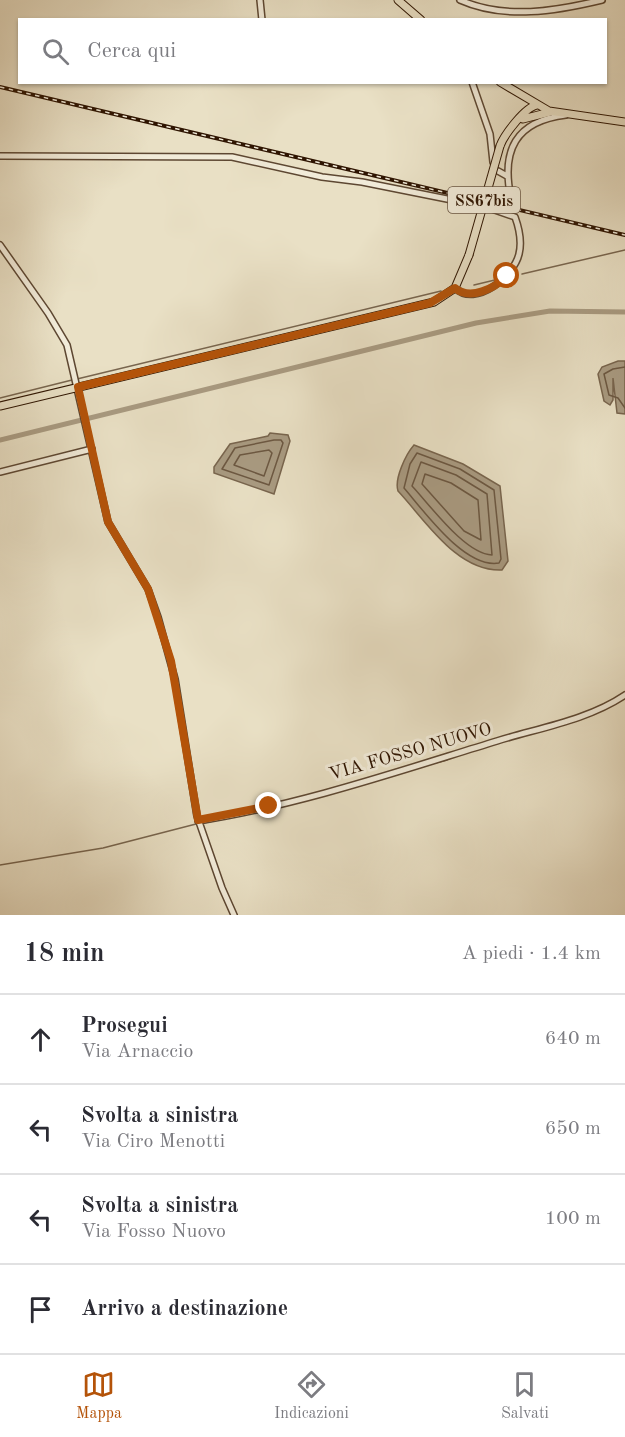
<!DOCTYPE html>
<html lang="it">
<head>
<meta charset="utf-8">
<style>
	:root { --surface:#fff; --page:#f7f7f7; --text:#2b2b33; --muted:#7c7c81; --line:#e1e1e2; --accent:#b45309 }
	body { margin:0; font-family:"Old Standard TT",serif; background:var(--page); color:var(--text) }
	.stop { position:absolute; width:18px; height:18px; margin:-14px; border:4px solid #b45309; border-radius:50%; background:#fff }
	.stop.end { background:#b45309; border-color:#fff; box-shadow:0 2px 6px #0008 }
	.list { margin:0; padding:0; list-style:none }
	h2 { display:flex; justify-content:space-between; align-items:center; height:78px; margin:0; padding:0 24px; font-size:26px }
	h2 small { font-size:20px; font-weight:400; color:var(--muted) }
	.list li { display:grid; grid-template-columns:39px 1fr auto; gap:18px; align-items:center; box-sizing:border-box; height:90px; padding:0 24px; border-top:2px solid var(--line) }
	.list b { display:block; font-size:22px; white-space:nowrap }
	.list p { margin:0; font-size:20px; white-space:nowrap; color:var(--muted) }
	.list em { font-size:20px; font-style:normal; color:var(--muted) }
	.icon { flex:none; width:33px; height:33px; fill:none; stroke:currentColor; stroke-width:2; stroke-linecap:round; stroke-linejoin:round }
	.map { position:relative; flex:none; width:625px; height:915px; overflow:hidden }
	.search { position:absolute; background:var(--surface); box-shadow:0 2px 4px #0004; left:18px; right:18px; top:18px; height:66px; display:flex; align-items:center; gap:15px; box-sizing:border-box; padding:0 21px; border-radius:0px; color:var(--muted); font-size:22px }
	.sheet { height:438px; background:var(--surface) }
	nav { display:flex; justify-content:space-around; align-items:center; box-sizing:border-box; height:84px; border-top:2px solid var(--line); background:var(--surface); font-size:16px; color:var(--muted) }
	nav a { display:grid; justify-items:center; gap:3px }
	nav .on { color:var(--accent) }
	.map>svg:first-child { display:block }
	.water { fill:#a99b82; stroke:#78654e; stroke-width:1.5 }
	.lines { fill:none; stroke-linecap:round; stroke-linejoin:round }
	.shore { stroke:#6c5842; stroke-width:1.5 }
	.stream { stroke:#78654e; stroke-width:1.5 }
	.canal { stroke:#a99b82; stroke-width:5 }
	.minor-casing { stroke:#5d4732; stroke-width:8 }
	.major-casing { stroke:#2e1401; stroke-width:9 }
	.minor { stroke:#f1ebd9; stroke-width:5 }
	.major { stroke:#e9e0c5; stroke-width:7 }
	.rail-casing { stroke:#2e1401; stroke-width:4 }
	.rail { stroke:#f1ebd9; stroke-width:1.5; stroke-dasharray:4.5; stroke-linecap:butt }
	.major-bridge-casing { stroke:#2e1401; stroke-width:9; stroke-linecap:butt }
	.major-bridge { stroke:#e9e0c5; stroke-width:7 }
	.route { stroke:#b45309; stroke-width:8 }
	.labels { text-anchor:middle; stroke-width:6; stroke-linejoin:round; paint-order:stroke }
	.shield { fill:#f1ebd9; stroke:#685442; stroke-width:1.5 }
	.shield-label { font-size:16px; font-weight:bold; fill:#2e1401 }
	.street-label { font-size:18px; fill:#2e1401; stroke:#f1ebd9 }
</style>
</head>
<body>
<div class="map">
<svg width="625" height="915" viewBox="0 0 625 915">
	<rect width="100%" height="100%" fill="#e9e0c5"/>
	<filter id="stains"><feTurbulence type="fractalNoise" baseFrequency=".00333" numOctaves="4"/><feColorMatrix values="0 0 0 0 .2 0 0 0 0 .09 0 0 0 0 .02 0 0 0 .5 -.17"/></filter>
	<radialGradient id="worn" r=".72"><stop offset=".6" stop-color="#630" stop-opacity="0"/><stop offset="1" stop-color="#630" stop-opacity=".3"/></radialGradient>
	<path class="water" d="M618,361H625V414L617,413L613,378V400L610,405L604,401L598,374L602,367Z
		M270,433L288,435L290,441L274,494L214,473V467L230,444L268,436Z
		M414,445L463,464L500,486L508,561L502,570C457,572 426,521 398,491C394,479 406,454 414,445Z"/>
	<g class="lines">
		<path class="shore" d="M625,367L613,369L604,374L609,395L618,398L625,408
			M274,440H281L283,443L269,485L222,469L235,448Z
			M269,450L272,453L264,476L234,465L240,455Z
			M417,453L460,469L494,490L501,559L499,563C465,569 424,511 404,488L410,464Z
			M421,462L456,475L487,494L492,555C465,554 430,505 412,486Z
			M425,474L451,483L478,500L481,540L464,531L422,484Z"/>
		<path class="stream" d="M522,274L625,250
			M474,285L499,279
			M77,379L441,291
			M0,398L72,380
			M431,764L447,760
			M204,823L267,810
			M0,865L103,848L196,824"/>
		<path class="canal" d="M0,440L476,323L550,311L625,312"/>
		<g class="minor-casing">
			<path id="minor" d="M260,0L262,20
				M460,0C505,20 556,11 602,0
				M472,82L490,134L493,162
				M0,156L232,157L322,177L362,182L477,205
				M498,171L507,176
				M511,198C501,151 515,121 566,115
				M0,245L48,313L67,345L108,522L148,589L158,617L175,679L197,816L222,888L234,915
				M455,288C476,308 514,276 519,254C522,242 519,228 515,217L486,207
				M0,472L92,449
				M198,821C300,805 399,771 497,741C539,728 588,720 625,695"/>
		</g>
		<g class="major-casing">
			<path id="major" d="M398,0L421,20
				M500,82L549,111L625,122
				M523,119L550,112
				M500,146C504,135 525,107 537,105
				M0,406L434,302L455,288L469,255"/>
		</g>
		<use href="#minor" class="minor"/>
		<use href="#major" class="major"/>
		<g class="rail-casing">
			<path id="rail" d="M0,87L625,235"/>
		</g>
		<use href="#rail" class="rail"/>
		<g class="major-bridge-casing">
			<path id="major-bridge" d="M469,255L500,146"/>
		</g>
		<use href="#major-bridge" class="major-bridge"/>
	</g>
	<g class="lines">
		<path class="route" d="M269,806L198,820L171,661L148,589L108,522L78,387L430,303L455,288C470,301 495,288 507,276"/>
	</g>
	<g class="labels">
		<rect class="shield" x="448" y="187" width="72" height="26" rx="4.5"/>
		<g class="shield-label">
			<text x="484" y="206">SS67bis</text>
		</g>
		<g class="street-label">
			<text transform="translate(410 751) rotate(-16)" y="6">VIA FOSSO NUOVO</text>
		</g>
	</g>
	<rect width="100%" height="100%" filter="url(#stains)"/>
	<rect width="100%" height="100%" fill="url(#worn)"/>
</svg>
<div class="stop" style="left:507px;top:276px"></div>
<div class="stop end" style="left:269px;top:806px"></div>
<div class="search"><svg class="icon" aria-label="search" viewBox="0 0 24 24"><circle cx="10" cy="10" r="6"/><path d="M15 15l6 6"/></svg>Cerca qui</div>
</div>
<section class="sheet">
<h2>18 min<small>A piedi · 1.4 km</small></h2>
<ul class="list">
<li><svg class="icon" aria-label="ahead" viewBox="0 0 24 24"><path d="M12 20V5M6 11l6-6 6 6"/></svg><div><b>Prosegui</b><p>Via Arnaccio</p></div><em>640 m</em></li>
<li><svg class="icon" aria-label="left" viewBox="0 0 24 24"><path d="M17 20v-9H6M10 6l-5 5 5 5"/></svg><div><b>Svolta a sinistra</b><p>Via Ciro Menotti</p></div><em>650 m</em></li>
<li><svg class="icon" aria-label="left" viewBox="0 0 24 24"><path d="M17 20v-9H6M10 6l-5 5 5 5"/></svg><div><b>Svolta a sinistra</b><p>Via Fosso Nuovo</p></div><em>100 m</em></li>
<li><svg class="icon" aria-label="arrive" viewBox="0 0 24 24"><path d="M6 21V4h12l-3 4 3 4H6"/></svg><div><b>Arrivo a destinazione</b></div></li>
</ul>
</section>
<nav>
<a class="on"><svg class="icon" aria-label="map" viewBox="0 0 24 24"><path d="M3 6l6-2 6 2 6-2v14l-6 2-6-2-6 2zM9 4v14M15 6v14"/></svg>Mappa</a>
<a><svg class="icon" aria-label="directions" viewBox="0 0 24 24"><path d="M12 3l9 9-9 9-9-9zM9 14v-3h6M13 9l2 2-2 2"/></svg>Indicazioni</a>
<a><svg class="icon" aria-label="saved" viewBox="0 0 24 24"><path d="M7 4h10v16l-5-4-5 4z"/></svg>Salvati</a>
</nav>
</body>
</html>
